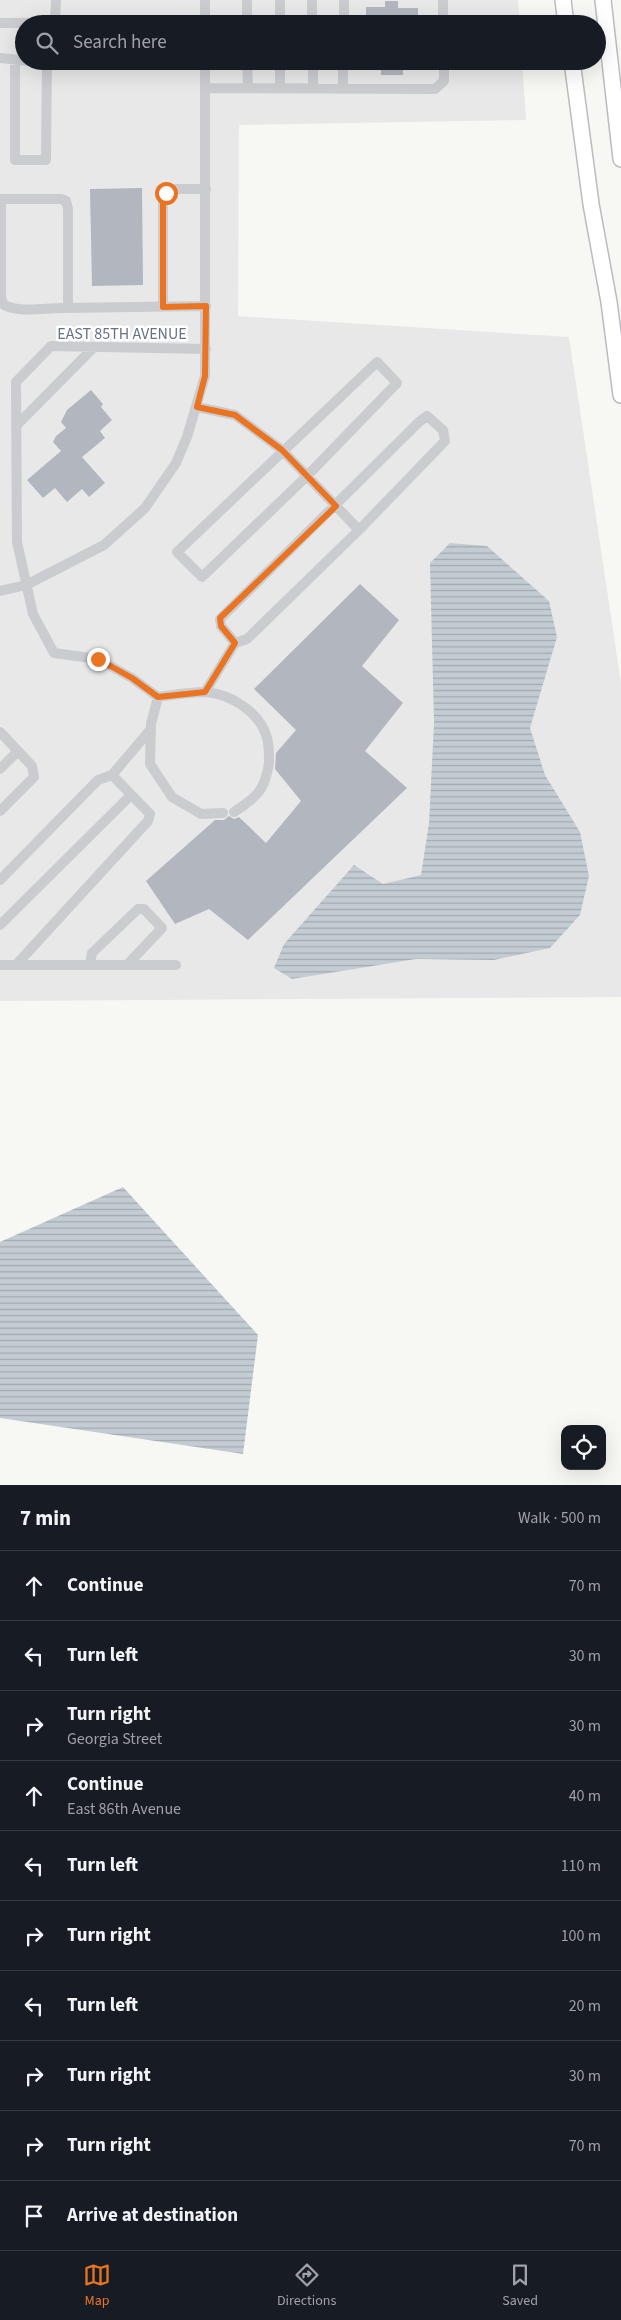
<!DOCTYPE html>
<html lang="en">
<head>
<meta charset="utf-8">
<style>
	:root { --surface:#171b24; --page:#242831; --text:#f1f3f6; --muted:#9ea1a6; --line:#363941; --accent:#ea7422 }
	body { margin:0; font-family:"Source Sans 3",sans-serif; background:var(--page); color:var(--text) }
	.controls { position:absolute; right:15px; bottom:15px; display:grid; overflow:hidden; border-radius:10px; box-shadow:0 5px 20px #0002 }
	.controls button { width:45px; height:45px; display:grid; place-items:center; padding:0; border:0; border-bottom:1px solid var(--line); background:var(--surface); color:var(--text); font:25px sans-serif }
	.stop { position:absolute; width:15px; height:15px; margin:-11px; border:4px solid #ea7422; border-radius:50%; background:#fff }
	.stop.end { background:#ea7422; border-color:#fff; box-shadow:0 1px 5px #0008 }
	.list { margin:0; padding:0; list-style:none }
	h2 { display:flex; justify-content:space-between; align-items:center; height:65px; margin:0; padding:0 20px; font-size:21px }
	h2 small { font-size:16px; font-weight:400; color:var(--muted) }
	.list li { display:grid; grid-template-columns:32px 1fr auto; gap:15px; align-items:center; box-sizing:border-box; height:70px; padding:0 20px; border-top:1px solid var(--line) }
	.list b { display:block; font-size:19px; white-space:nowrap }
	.list p { margin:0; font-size:16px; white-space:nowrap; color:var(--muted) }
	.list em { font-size:16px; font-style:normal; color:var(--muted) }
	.icon { flex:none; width:28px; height:28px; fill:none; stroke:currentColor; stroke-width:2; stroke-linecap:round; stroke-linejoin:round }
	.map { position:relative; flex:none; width:621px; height:1485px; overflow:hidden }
	.search { position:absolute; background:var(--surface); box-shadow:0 5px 20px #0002; left:15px; right:15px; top:15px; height:55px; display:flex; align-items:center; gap:12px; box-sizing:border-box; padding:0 18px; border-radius:28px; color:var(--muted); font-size:19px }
	.sheet { height:765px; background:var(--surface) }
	nav { display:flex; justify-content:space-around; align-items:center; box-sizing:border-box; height:70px; border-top:1px solid var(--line); background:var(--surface); font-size:14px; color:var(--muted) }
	nav a { display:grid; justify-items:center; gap:2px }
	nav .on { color:var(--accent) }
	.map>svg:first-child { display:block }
	.built { fill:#e8e8e8 }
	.water { fill:url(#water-rules) }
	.building { fill:#b2b7bf }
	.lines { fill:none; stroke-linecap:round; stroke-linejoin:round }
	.highway-casing { stroke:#b9bcc0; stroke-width:18 }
	.minor { stroke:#caccd0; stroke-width:10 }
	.highway { stroke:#fff; stroke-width:15 }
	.route { stroke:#ea7422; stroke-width:6 }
	.labels { text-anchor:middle; stroke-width:5; stroke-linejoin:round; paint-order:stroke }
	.street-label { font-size:16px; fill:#657287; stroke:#fff }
</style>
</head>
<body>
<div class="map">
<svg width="621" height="1485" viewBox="0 0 621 1485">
	<defs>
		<pattern id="water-rules" width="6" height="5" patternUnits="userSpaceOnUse" patternTransform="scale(1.25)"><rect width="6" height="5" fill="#c3ccd2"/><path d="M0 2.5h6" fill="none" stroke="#a2aab0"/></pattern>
	</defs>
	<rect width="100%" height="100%" fill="#f7f8f4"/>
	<path class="built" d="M0,0H518L520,24H24V61H522L526,120L239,125L238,316L569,337L621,683V997L0,1001Z"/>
	<path class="water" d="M450,543L487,546L549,601L557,637L530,728L545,775L580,832L589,876L580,915L550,948L494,960L416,959L292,979L274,968L284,944L354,865L383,884L421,875L429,823L434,723L430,563Z
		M123,1187L258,1335L243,1454L0,1418V1242Z"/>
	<path class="building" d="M385,1H398V8H418V24H366V7H385Z
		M381,61H403V75H381Z
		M142,188L143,285L92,286L90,189Z
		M91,390L103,404L101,407L112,420L100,431L105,438L82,457L105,483L89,497L82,489L67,502L55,488L43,498L27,480L61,451L53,442L56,436L66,428L61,422L67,410Z
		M360,584L399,620L362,666L403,703L365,751L407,788L248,940L209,909L175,924L146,881L215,820H224L229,816L234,819L239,817L266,843L301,801L275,769L276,753L296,730L254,689Z"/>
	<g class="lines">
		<g class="highway-casing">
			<path id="highway" d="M563,0L566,24
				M603,0L621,159
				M572,61L591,204L609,302L621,395"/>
		</g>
		<path class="minor" d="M247,0V24
			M280,0V24
			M312,0V24
			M443,0V24
			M55,22L56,0
			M0,23L205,22
			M205,24V0
			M344,24V0
			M0,58L29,61
			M15,61V160H46L47,61
			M247,61L248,88
			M280,61V88
			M313,61V88
			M206,88L435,89L444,81V61
			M343,89V61
			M163,307V202L166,193L176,189H206
			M68,308V209L66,201L61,199H1V299L4,305C20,313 45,308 62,308C110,307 158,307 206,306
			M377,362L397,383L307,476L202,577L177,552Z
			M197,407L235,415L282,450L359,530L445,441L443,430L427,416L419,422L220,619L221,626L235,643L247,639L359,530
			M16,426L94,347
			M0,591L26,585L104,545L145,508L176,463L187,437L205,376V61
			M205,692L235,643
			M158,697L132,678L98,659L54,653L33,614L17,542L16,382L51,346L206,349
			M0,732L32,766L34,777L0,811
			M0,769L18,751
			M112,775L151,729
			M234,812C257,797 265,790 269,763
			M223,813L201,814L172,797L150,764L151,724L158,697C173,695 190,692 205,692C231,694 260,712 267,738C269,745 269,754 269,761
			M0,880L98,780L112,775L150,814L148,821L16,965
			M0,925L131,795
			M0,965H176
			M90,965L92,953L138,909H144L162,928L127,965"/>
		<use href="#highway" class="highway"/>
	</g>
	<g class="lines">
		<path class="route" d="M98,659L132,678L158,697L205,692L235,643L221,626L220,618L336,506L282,450L235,415L197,407L205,376L206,306L163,307V202L166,193"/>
	</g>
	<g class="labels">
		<g class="street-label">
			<text x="122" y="339">EAST 85TH AVENUE</text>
		</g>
	</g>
</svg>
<div class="controls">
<button><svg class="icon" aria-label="locate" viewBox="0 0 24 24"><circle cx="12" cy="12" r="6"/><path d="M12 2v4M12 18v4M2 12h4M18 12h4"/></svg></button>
</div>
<div class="stop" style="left:166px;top:193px"></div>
<div class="stop end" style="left:98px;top:659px"></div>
<div class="search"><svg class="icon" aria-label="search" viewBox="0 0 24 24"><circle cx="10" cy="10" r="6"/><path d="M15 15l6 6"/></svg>Search here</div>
</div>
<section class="sheet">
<h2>7 min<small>Walk · 500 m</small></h2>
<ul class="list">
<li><svg class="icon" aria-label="ahead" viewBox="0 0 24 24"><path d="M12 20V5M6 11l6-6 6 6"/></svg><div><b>Continue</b></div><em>70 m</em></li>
<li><svg class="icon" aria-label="left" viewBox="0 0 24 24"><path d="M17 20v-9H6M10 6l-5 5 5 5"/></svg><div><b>Turn left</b></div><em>30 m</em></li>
<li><svg class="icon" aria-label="right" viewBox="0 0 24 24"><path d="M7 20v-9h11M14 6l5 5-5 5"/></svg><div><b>Turn right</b><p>Georgia Street</p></div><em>30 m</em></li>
<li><svg class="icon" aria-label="ahead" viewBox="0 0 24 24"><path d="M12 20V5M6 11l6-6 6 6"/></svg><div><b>Continue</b><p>East 86th Avenue</p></div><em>40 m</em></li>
<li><svg class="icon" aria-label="left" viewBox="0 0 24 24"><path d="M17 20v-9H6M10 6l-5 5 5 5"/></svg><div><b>Turn left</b></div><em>110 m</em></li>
<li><svg class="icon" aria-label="right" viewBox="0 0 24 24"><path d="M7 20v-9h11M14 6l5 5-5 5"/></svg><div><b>Turn right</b></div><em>100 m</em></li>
<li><svg class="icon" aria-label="left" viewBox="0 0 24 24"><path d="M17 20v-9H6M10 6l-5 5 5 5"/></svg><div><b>Turn left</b></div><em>20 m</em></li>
<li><svg class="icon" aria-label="right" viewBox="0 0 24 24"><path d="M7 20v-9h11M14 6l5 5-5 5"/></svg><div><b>Turn right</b></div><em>30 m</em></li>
<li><svg class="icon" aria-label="right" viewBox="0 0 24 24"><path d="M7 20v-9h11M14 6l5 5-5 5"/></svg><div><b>Turn right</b></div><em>70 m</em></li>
<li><svg class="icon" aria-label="arrive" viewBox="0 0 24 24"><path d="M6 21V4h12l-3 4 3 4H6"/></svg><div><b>Arrive at destination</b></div></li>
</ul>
</section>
<nav>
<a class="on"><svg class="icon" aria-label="map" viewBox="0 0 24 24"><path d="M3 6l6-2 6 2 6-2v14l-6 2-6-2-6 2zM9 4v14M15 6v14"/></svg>Map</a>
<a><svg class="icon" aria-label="directions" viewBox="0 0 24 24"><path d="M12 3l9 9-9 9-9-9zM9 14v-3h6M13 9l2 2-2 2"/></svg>Directions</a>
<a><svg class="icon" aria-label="saved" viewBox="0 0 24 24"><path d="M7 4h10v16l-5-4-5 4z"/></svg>Saved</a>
</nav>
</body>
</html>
